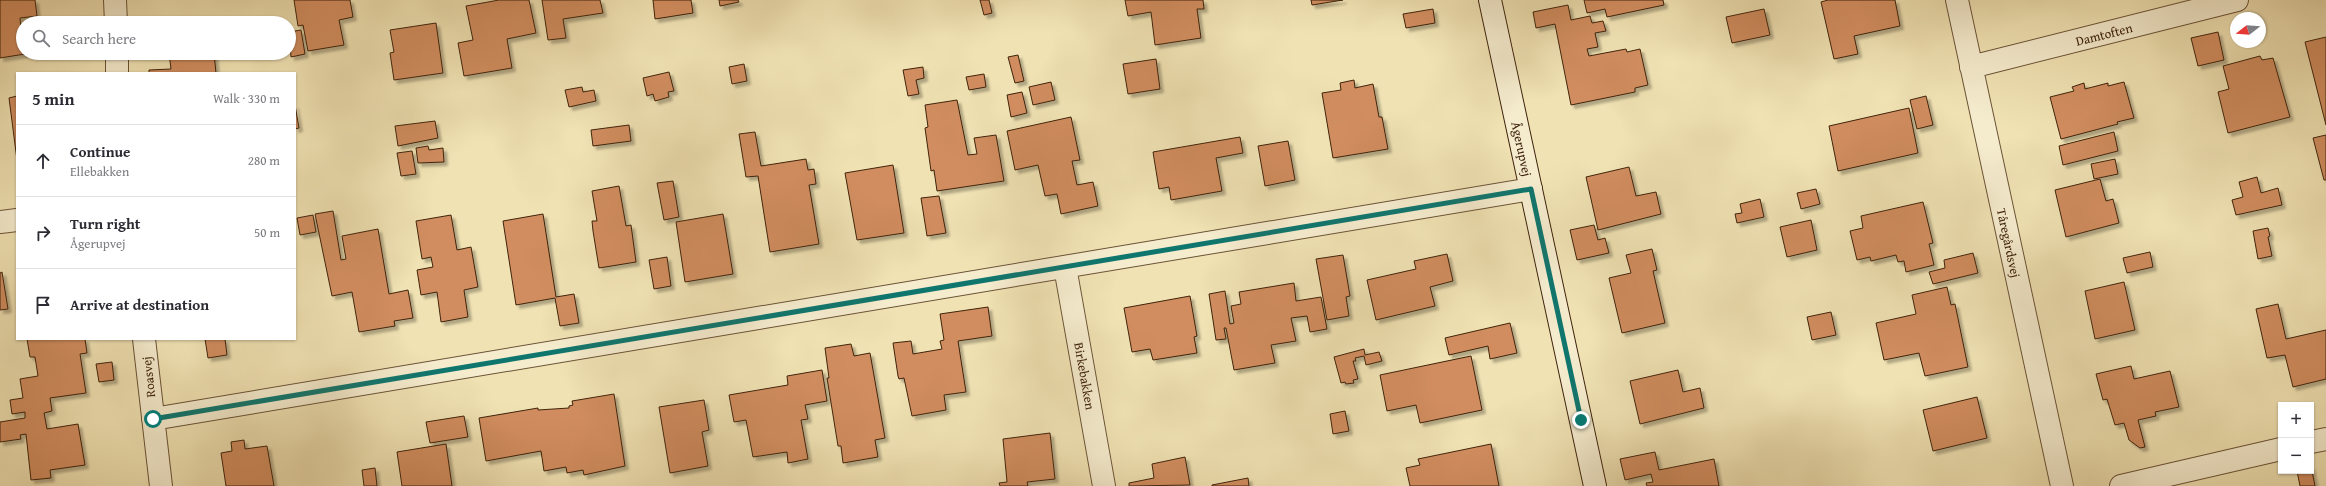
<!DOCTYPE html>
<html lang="en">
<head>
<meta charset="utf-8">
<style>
	:root { --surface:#fff; --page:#f2f2f3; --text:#2b2b33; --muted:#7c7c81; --line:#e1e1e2 }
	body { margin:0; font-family:"Gentium Book Plus",serif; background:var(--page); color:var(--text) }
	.controls { position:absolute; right:12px; bottom:12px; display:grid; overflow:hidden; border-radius:0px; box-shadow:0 1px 3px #0004 }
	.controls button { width:36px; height:36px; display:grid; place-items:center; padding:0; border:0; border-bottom:1px solid var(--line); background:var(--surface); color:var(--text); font:20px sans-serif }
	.compass { position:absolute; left:2230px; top:12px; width:36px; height:36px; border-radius:50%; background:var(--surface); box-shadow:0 1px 3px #0004; rotate:253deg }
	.stop { position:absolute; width:12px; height:12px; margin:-9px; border:3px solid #0f766e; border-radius:50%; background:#fff }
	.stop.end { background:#0f766e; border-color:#fff; box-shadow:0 1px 4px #0008 }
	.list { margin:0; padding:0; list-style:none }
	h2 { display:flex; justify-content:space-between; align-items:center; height:52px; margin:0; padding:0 16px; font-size:17px }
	h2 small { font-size:13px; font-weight:400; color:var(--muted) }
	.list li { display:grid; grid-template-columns:26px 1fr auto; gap:12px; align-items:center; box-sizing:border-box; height:72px; padding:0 16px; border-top:1px solid var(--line) }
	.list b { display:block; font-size:15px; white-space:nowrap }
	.list p { margin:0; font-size:13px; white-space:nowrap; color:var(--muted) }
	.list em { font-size:13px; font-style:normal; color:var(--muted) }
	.icon { flex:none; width:22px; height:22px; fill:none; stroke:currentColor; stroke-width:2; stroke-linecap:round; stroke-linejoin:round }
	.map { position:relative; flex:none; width:2326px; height:486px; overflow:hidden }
	.search { position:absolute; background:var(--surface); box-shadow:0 1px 3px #0004; left:16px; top:16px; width:280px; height:44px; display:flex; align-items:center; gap:10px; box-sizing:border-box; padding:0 14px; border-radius:22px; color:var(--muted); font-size:15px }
	.panel { position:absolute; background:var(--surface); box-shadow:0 1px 3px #0004; left:16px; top:72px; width:280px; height:268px; border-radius:0px }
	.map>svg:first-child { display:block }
	.building { fill:#d18d5f; stroke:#3f230c; filter:url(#shadow) }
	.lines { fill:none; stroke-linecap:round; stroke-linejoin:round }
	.street-casing { stroke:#6b5336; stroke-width:24 }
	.secondary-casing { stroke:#3f230c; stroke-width:24 }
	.street { stroke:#f5ecce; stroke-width:22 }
	.secondary { stroke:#f5ecce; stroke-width:22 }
	.route { stroke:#0f766e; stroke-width:5 }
	.labels { text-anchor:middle; stroke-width:3; stroke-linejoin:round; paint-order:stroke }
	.street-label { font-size:13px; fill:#3f230c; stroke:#f5ecce }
</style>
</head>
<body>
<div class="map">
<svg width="2326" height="486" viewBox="0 0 2326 486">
	<defs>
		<filter id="shadow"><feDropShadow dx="3.5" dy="3.5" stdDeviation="1" flood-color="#0004"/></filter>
	</defs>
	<rect width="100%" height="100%" fill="#f0e2b3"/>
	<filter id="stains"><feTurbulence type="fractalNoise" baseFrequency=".005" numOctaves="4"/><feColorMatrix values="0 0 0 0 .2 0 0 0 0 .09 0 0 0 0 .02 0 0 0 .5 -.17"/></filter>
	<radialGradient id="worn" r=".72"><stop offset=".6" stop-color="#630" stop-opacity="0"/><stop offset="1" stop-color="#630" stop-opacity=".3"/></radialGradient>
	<path class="building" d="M0,0H35L37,16L20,18L23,53L25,54L0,58Z
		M294,0H350L353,17L339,20L344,45L308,51L303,25L298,26Z
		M499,0H529L536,33L507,39L512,68L464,76L458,43L473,40L466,6Z
		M542,0H600L603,13L563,19L566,38L548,40Z
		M653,0H691L693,13L655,19Z
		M719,0H738L739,2L720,6Z
		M980,0H989L992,13L984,15Z
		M1125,0H1203L1204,9H1197L1201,38L1155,45L1151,12L1128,16Z
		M1311,0H1343L1312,5Z
		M1584,0H1663L1664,5L1607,17L1605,9L1587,13Z
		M1828,0H1895L1900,26L1854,36L1858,54L1834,59L1821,2Z
		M1568,5L1571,20L1590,16L1592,23L1603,21L1606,31L1595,33L1598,47L1587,49L1589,56L1626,49L1627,52L1640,49L1648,85L1635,88V92L1571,105L1555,24L1536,28L1533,12Z
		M1433,9L1435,23L1406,28L1403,14Z
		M1764,9L1770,35L1732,43L1726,17Z
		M211,21L212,23H179Z
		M436,23L443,73L394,80L390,53L394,52L390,30Z
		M301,30L305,54L291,57L289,32Z
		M2218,32L2224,60L2198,66L2191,38Z
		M2326,37V125L2305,42Z
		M169,53H214L216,73H149V70L171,69Z
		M1018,55L1024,81L1015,83L1008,57Z
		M2260,56L2262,60L2273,58L2290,117L2228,133L2218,92L2229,89L2223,66Z
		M1156,59L1160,89L1128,94L1123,64Z
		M744,64L747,81L732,84L729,67Z
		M923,67L924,78L916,80L919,94L908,96L903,70Z
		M669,72L674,91L668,92L669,97L655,101L653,94L647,96L643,78Z
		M984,74L986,87L969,90L966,77Z
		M1354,80L1355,88L1373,84L1379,117H1382L1388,149L1333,158L1322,93L1341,90L1340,83Z
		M1051,82L1055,100L1033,105L1029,87Z
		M2124,82L2134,118L2117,122L2118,124L2061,139L2050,97L2074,91L2072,87L2084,83L2085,89L2108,83V86Z
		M582,87L583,92L594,90L596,101L569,107L565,90Z
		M1022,92L1027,113L1011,117L1007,95Z
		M17,96V160L9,98Z
		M1926,96L1933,125L1917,129L1910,100Z
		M957,100L968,155L977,154L974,138L996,135L1004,181L937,191L934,170L931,171L925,128L928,127L925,105Z
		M295,105L299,128L295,129Z
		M1909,108L1918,153L1838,171L1829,126Z
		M1071,117L1080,160L1072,161L1077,185L1093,182L1098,206L1061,214L1057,194L1045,196L1038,165L1015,170L1007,131Z
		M435,121L438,138L398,146L395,126Z
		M629,125L631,141L593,146L591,130Z
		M755,132L761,166L806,159L808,170L814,169L816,184L809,185L819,244L770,252L758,176L746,177L739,134Z
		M2114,132L2118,151L2063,165L2059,146Z
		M2326,135V180H2324L2313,138Z
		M1240,137L1243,153L1216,158L1222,191L1171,200L1169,187L1159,189L1153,152Z
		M1288,141L1295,180L1265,186L1258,146Z
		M428,146L429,150L443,148L444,162L418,163L416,148Z
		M412,151L416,174L401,176L397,153Z
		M2115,159L2118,174L2094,179L2091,164Z
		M893,165L904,233L857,240L845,173Z
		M1629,167L1636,196L1656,192L1661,214L1598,230L1586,177Z
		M2257,177L2261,193L2278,188L2282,205L2236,215L2232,200L2243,197L2239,182Z
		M2100,179L2106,201L2113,199L2119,223L2066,237L2055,190Z
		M673,181L679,217L664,220L657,183Z
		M619,186L626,226L631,225L636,262L599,268L593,231L592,221H597L592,191Z
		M1816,189L1820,204L1801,209L1797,193Z
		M939,196L946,233L927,236L921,198Z
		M1760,199L1764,217L1737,223L1735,214L1742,213L1740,204Z
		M1923,202L1933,243L1929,244L1934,265L1906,272L1904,261L1898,262L1896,255L1871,261L1870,257L1857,260L1850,231L1863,228L1861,216Z
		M333,211L341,260L346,259L342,236L378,229L389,294L408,290L413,318L394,321L395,326L359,332L352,292L332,296L315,214Z
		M543,214L556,297L574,294L579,323L560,326L555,298L516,305L503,221Z
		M723,214L733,274L685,282L676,222Z
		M313,215L316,232L300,235L297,218Z
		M451,215L457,250L471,247L478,287L464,290L468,317L441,322L437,292L421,295L417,270L433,267L431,257L422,259L416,221Z
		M1811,220L1817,250L1787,257L1780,227Z
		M1594,225L1598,240L1605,238L1609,253L1577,260L1570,230Z
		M2268,228L2270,236L2268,237L2272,256L2258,259L2253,231Z
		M1652,249L1657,270L1653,271L1665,323L1622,333L1609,278L1631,273L1626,255Z
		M2150,252L2153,267L2127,273L2123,258Z
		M1973,253L1978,273L1933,284L1929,272L1945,268L1944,260Z
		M1447,254L1453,281L1430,287L1435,306L1376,320L1367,280L1416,269L1414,261Z
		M1343,255L1350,296L1346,297L1349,316L1327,320L1316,259Z
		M667,257L671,286L654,289L649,260Z
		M2,272L8,309L0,310V273Z
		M2124,282L2135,330L2095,339L2085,291Z
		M1294,283L1296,301L1321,297L1327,329L1310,332L1307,316L1291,318L1296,341L1271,345L1275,363L1234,370L1226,328H1224L1226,339L1216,340L1209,294L1225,291L1230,324L1234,323L1231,306L1241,304L1239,292Z
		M1947,287L1951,305L1955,304L1968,367L1925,376L1919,353L1884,360L1876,323L1916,314L1912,295Z
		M1190,296L1197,336L1194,337L1197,353L1153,360L1150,349L1132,352L1124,308Z
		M2278,304L2286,339L2326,330V379L2293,387L2285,355L2267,358L2256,309Z
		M988,307L992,336L958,341L966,392L944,395L946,410L912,416L904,378L899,379L898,376L893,343L911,341L913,354L942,349L940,341L944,340L940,314Z
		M1831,312L1836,335L1812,340L1807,317Z
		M1510,323L1517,353L1490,359L1488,346L1449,355L1445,338Z
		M27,339H85L87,353L80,354L86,393L50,398L52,411L44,413L47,429L78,424L85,465L50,470L51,478L31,480L26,434L20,435L21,439L0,442V422L25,418V412L12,414L10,400L23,398L20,379L38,376L35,357H30Z
		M205,339H225L227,355L208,358Z
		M851,344L854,356L870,353L885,438L875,440L878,457L843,463L841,446H838L827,378H829L825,348Z
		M1364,349L1365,355L1379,352L1382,361L1366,365L1364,356L1355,358L1356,361H1353L1358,379L1353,380L1354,383L1346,384L1345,382L1341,383L1334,357Z
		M1471,356L1482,410L1420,423L1416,405L1387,411L1380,375Z
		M112,362L114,380L99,382L96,364Z
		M2131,366L2134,379L2170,371L2179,407L2155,412L2156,416L2138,420L2145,447L2140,448L2129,440L2124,423L2115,425L2107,399L2103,400L2096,374Z
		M822,370L827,401L805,405L808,419L801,420L808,459L788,463L787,452L753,457L746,420L734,422L729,395L788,385L787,376Z
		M1678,370L1683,392L1700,388L1704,408L1640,424L1630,381Z
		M614,394L625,466L584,475L583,470L567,473L566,467L544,471L541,451L486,461L479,418L538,408V410L569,408V406L573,405L572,401Z
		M1977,397L1987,438L1933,451L1923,410Z
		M704,400L709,430L702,432L708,466L670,473L659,407Z
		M1345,411L1349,431L1333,434L1330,414Z
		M464,416L468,437L430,443L426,422Z
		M1050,433L1055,479L1027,482L1028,486H1000L999,483L1007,482L1003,439Z
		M244,440L245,449L267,446L274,486H226L221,453L232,451L231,442Z
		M446,444L452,486H402L397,452Z
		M1491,444L1499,486H1410L1406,468L1420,465L1418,459Z
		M1655,452L1659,470L1714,459L1719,486H1647L1646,483L1653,482L1651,474L1625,480L1620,459Z
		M1185,457L1190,485L1129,486V483L1154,478L1152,464Z
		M2311,466L2315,486H2300L2297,471H2311Z
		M375,468L377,486H364L362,470Z
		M1248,478L1249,486H1212V485Z"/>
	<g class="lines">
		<g class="street-casing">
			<path id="street" d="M115,0L116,23
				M1957,0L2062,486
				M117,53V73
				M1971,67L2237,0
				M0,222L17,220
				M1065,267L1104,486
				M144,339L161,486
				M153,419L1531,189
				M2311,442L2326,439
				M2121,486L2281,449"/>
		</g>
		<g class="secondary-casing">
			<path id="secondary" d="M1490,0L1595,486"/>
		</g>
		<use href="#street" class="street"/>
		<use href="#secondary" class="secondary"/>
	</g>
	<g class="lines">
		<path class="route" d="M153,419L1531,189L1581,420"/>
	</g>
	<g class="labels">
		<g class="street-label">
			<text transform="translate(2104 34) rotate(-14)" y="5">Damtoften</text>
			<text transform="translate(1522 149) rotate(78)" y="5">Ågerupvej</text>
			<text transform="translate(2009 243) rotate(78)" y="5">Tåregårdsvej</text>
			<text transform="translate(1085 376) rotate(80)" y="5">Birkebakken</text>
			<text transform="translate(148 377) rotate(-96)" y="5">Roasvej</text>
		</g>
	</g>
	<rect width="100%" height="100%" filter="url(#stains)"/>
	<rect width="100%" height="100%" fill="url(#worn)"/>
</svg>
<div class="controls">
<button>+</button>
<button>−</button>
</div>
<svg class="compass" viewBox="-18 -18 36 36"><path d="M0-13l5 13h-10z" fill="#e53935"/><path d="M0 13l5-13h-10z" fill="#7c7c81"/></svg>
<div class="stop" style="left:153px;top:419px"></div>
<div class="stop end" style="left:1581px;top:420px"></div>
<div class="search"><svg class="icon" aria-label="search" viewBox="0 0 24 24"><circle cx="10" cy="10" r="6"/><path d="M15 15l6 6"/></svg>Search here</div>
<section class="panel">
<h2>5 min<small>Walk · 330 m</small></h2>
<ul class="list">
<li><svg class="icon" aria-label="ahead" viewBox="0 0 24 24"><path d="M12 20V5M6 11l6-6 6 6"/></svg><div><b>Continue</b><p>Ellebakken</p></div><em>280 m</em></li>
<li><svg class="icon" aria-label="right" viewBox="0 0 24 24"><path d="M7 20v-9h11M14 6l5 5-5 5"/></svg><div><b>Turn right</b><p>Ågerupvej</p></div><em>50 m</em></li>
<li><svg class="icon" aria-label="arrive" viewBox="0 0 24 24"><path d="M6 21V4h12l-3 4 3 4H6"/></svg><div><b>Arrive at destination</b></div></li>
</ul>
</section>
</div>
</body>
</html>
